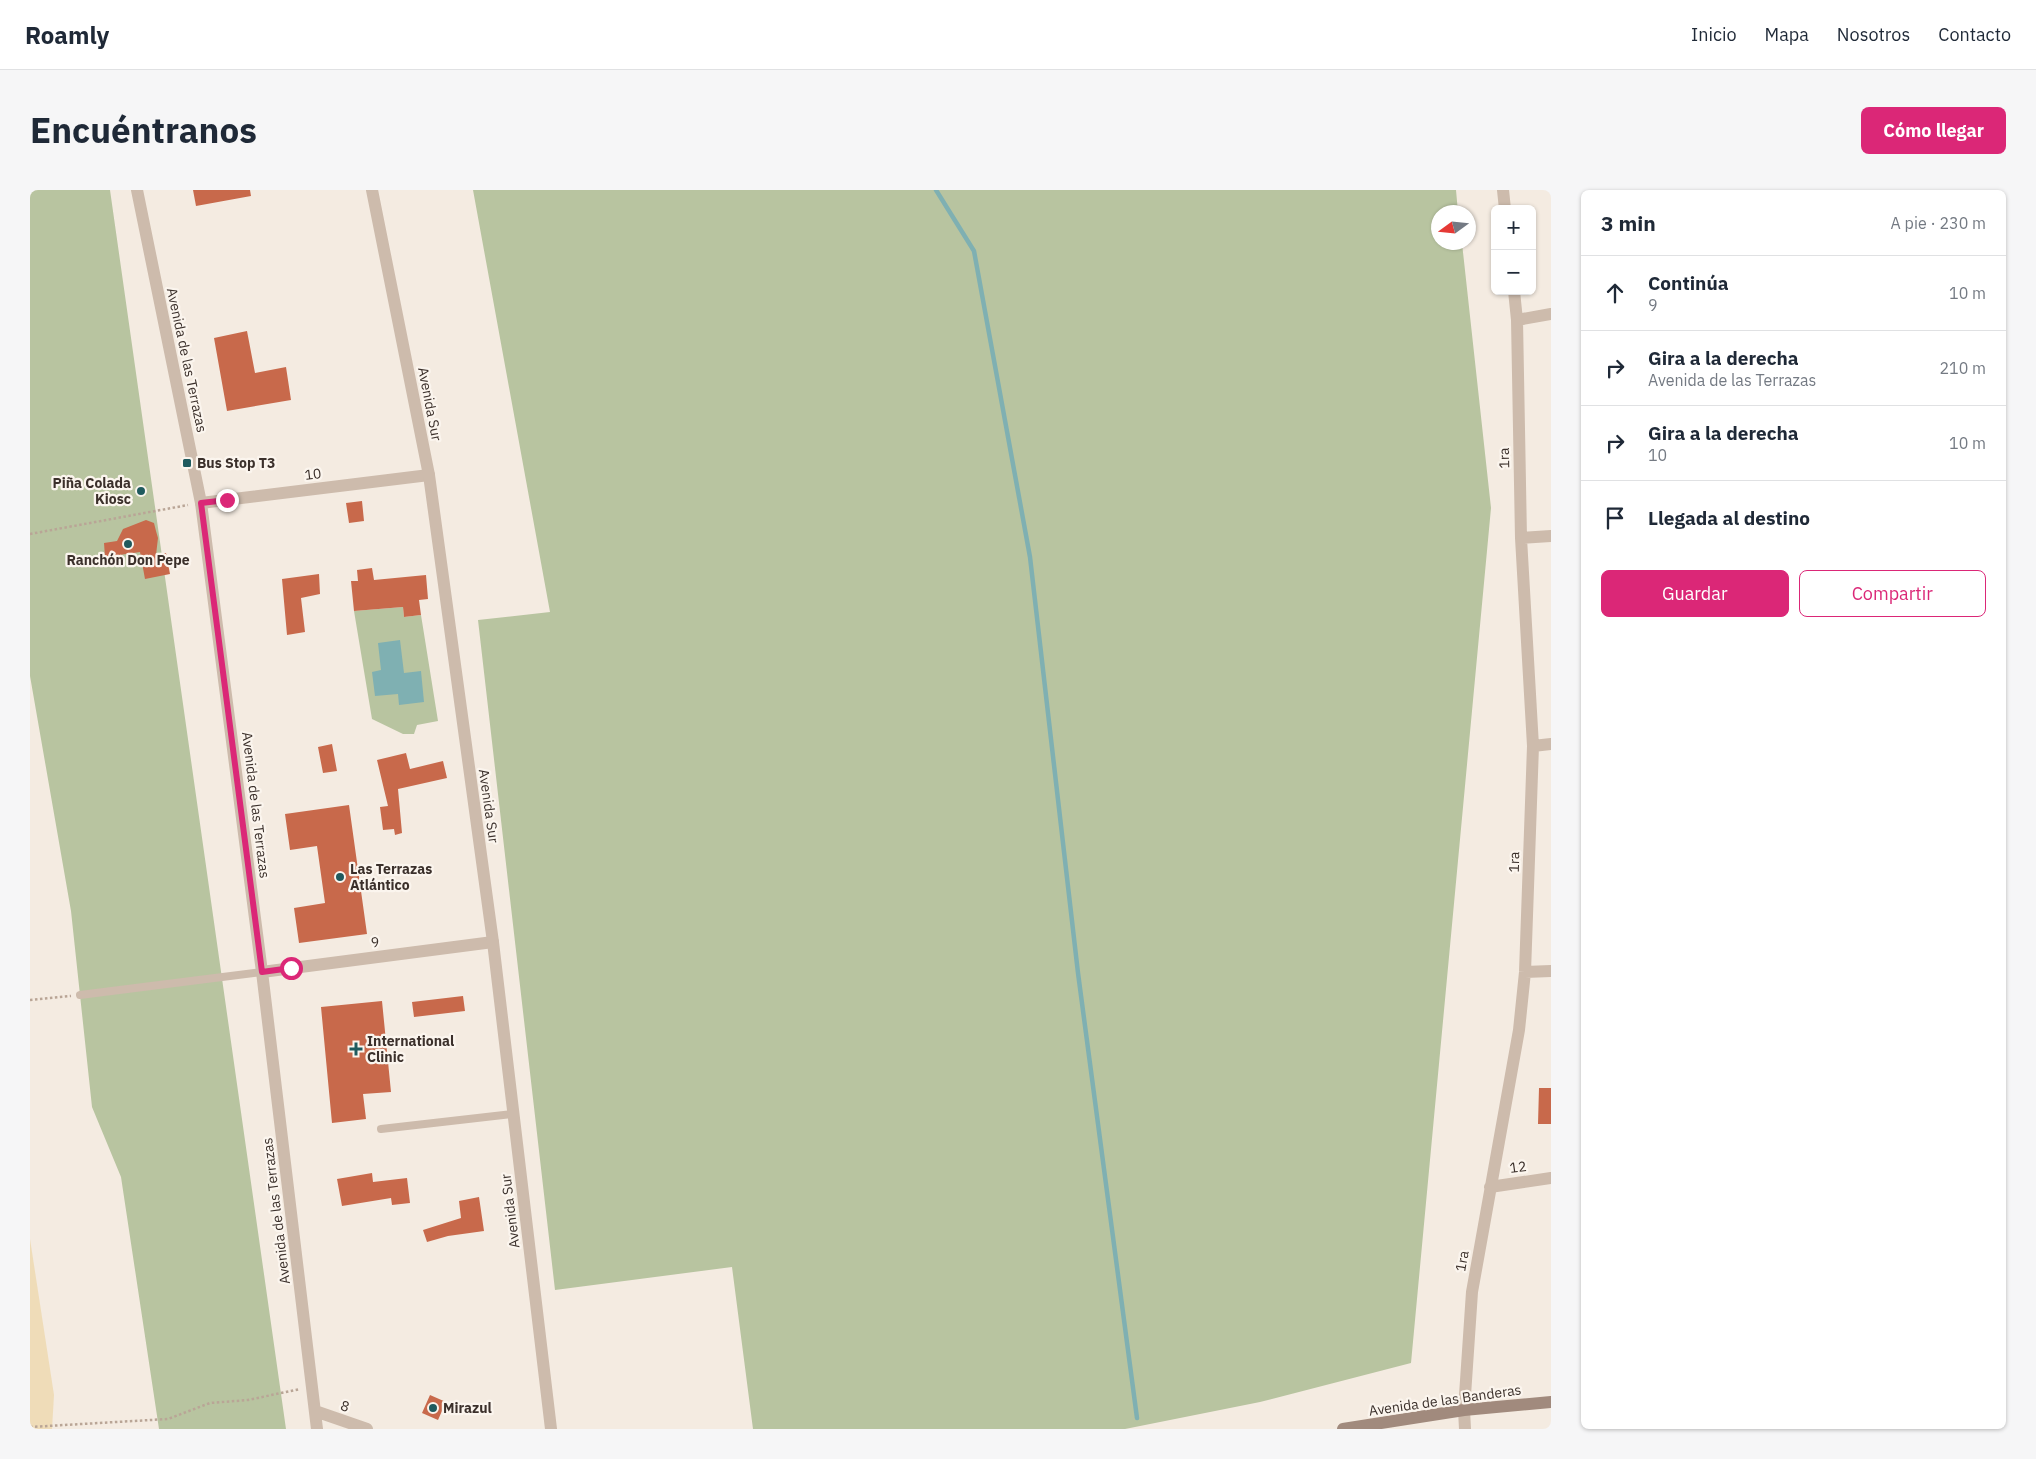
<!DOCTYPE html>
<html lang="es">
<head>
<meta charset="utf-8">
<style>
	:root { --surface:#fff; --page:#f6f6f7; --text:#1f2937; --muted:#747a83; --line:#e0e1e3; --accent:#db2777 }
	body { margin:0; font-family:"IBM Plex Sans",sans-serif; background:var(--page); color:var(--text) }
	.controls { position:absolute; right:15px; top:15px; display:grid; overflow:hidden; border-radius:8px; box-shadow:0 1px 4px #0004 }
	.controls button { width:45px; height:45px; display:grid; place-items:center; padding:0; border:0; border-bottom:1px solid var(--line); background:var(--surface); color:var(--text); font:25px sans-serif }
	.compass { position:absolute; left:1401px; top:15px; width:45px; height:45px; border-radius:50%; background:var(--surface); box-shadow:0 1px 4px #0004; rotate:255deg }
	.stop { position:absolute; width:15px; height:15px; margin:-11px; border:4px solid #db2777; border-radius:50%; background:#fff }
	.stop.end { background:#db2777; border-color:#fff; box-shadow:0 1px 5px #0008 }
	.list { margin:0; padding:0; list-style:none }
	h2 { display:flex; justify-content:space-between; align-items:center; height:65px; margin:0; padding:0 20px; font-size:21px }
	h2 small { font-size:16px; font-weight:400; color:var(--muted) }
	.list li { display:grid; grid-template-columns:32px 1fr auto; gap:15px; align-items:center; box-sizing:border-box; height:75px; padding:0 20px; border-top:1px solid var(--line) }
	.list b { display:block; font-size:19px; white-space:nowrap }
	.list p { margin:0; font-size:16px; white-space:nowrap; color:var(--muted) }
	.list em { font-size:16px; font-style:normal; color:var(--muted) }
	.actions { display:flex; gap:10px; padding:15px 20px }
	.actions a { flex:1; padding:11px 0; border:1px solid var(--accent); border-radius:8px; text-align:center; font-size:18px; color:var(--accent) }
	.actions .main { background:var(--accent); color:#fff }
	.icon { flex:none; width:28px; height:28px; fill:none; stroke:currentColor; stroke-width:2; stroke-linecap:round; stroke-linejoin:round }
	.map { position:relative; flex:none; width:1521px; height:1239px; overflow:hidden; border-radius:8px }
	header { display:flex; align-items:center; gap:30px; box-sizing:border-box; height:70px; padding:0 25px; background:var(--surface); border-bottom:1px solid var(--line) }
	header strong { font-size:24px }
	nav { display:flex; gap:28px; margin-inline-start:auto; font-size:18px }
	.intro { display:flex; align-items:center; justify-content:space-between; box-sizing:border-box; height:120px; padding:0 30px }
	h1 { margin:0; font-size:35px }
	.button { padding:12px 22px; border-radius:8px; background:var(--accent); color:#fff; font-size:18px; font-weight:700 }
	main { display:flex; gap:30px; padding:0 30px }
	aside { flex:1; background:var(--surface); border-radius:8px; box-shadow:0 1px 4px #0004 }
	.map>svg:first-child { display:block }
	.green { fill:#b8c4a0 }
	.sand { fill:#efdcb8 }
	.water { fill:#7fb0b2 }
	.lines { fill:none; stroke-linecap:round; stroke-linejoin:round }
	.stream { stroke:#7fb0b2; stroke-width:4.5 }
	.building { fill:#c8694b }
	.path { stroke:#b9a596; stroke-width:2.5; stroke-dasharray:2.5 2.5; stroke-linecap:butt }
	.service { stroke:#cdbbac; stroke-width:8 }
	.minor { stroke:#cdbbac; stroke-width:12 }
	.tertiary { stroke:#cdbbac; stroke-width:12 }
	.secondary { stroke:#a18a7d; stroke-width:12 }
	.route { stroke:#db2777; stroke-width:6 }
	.poi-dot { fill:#1f5a5e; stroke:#fbf5ee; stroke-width:2 }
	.labels { text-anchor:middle; stroke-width:4.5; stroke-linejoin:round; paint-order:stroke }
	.street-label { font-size:14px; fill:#3b302b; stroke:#fbf5ee }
	.poi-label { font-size:14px; font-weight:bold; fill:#3b302b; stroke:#fbf5ee; text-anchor:start }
</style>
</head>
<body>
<header>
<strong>Roamly</strong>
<nav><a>Inicio</a><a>Mapa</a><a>Nosotros</a><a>Contacto</a></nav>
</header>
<div class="intro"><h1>Encuéntranos</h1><a class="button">Cómo llegar</a></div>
<main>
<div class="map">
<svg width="1521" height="1239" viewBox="0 0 1521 1239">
	<rect width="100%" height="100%" fill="#f4ebe1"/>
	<path class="green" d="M0,0H80L256,1239H129L91,987L62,917L41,721L0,486Z
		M443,0H1426L1428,22H1408V52L1432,53L1461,318L1381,1173L1230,1212L1095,1239H723L702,1077L525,1100L448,430L520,422Z
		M373,417L374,427L391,425L408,531L387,535L384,544H373L342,529L324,421Z"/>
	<path class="sand" d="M0,1049L24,1205L22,1239H0Z"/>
	<path class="water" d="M370,450L374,483L391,481L394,512L369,515L368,504L345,506L342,482L351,480L348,453Z"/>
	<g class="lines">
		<path class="stream" d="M906,0L944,61L1000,367L1048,783L1107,1228"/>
	</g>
	<path class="building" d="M163,0H220L221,6L166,16Z
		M217,141L225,183L256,177L261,210L197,221L184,148Z
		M332,311L334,331L319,333L316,313Z
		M116,330L124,333L126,341L128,348L126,365L136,363L140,384L115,389L110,362L75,367L74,353L87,351L93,339Z
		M342,378L344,390L396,385L398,409L389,410L391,425L374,427L373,417L324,421L321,391H328L327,380Z
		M289,384L290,404L271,408L275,442L257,445L252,389Z
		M302,554L307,581L293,583L288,557Z
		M376,563L380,579L413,571L417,588L368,599L372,643L365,645L364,639L353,640L350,617L358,616L347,570Z
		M319,615L337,744L269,753L264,718L295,713L287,656L260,660L255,624Z
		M433,806L435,821L384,827L382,812Z
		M352,811L361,902L333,904L336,929L302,933L291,817Z
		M1509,898H1521V934H1508Z
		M342,983L343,992L377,988L380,1013L362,1015L361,1008L312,1016L307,989Z
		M449,1007L454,1041L418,1046L397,1052L393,1040L431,1028L429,1011Z
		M400,1205L416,1212L408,1230L392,1223Z"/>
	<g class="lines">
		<path class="path" d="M0,344L158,315
			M0,810L41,806
			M0,1237L138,1229L180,1213L218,1210L270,1199"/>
		<path class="service" d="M50,805L232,782
			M351,939L483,924"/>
		<path class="minor" d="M1473,0L1475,19
			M1487,130L1521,124
			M171,313L399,285
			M1491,348L1521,346
			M1503,556L1521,554
			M232,782L463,752
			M1495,782L1521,781
			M1460,997L1521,988
			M1435,1239L1434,1220L1442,1102L1489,840L1495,782L1503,556L1491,348L1487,130L1484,101"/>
		<path class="tertiary" d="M107,0L171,313L232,782L287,1239
			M342,0L399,285L463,752L521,1239
			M285,1221L337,1239"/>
		<path class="secondary" d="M1313,1239L1434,1220L1521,1212"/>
	</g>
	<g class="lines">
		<path class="route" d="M197,310L171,313L232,782L261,778"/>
	</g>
	<g class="poi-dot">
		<rect x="152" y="268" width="10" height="10" rx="2.5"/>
		<circle cx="111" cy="301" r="5"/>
		<circle cx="98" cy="354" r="5"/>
		<circle cx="310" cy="687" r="5"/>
		<path d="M323.5 851.5h5v5h5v5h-5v5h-5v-5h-5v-5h5z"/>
		<circle cx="403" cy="1218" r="5"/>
	</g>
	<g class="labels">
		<g class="street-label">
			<text transform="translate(157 170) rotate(78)" y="5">Avenida de las Terrazas</text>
			<text transform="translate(400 214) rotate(79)" y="5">Avenida Sur</text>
			<text transform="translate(1474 268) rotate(-91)" y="5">1ra</text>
			<text transform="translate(283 284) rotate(-7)" y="5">10</text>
			<text transform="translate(226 615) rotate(83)" y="5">Avenida de las Terrazas</text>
			<text transform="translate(459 616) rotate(82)" y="5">Avenida Sur</text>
			<text transform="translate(1484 672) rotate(-88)" y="5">1ra</text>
			<text transform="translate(345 752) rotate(-7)" y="5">9</text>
			<text transform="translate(1488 977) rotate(-8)" y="5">12</text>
			<text transform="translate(246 1021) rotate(-97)" y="5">Avenida de las Terrazas</text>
			<text transform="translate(480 1021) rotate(-97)" y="5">Avenida Sur</text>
			<text transform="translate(1432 1071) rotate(-80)" y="5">1ra</text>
			<text transform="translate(1415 1210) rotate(-8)" y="5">Avenida de las Banderas</text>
			<text transform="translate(315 1216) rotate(18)" y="5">8</text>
		</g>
		<g class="poi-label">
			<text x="167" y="278">Bus Stop T3</text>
			<text x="101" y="298" text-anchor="end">Piña Colada<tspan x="101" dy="16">Kiosc</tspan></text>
			<text x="98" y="375" text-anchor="middle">Ranchón Don Pepe</text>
			<text x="320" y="684">Las Terrazas<tspan x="320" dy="16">Atlántico</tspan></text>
			<text x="337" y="856">International<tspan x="337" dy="16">Clinic</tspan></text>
			<text x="413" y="1223">Mirazul</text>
		</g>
	</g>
</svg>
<div class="controls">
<button>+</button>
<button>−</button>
</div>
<svg class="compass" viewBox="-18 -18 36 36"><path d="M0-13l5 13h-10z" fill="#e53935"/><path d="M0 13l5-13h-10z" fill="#747a83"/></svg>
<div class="stop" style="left:261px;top:778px"></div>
<div class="stop end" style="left:197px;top:310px"></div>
</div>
<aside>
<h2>3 min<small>A pie · 230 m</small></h2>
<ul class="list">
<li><svg class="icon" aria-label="ahead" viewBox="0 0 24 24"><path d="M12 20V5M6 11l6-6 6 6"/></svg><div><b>Continúa</b><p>9</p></div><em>10 m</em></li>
<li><svg class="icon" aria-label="right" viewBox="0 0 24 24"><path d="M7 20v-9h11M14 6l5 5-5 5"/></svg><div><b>Gira a la derecha</b><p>Avenida de las Terrazas</p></div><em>210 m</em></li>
<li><svg class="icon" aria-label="right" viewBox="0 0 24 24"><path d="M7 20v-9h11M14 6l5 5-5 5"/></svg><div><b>Gira a la derecha</b><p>10</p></div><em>10 m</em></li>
<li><svg class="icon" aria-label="arrive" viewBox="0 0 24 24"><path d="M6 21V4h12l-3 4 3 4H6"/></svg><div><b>Llegada al destino</b></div></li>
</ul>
<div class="actions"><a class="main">Guardar</a><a>Compartir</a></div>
</aside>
</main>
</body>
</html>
